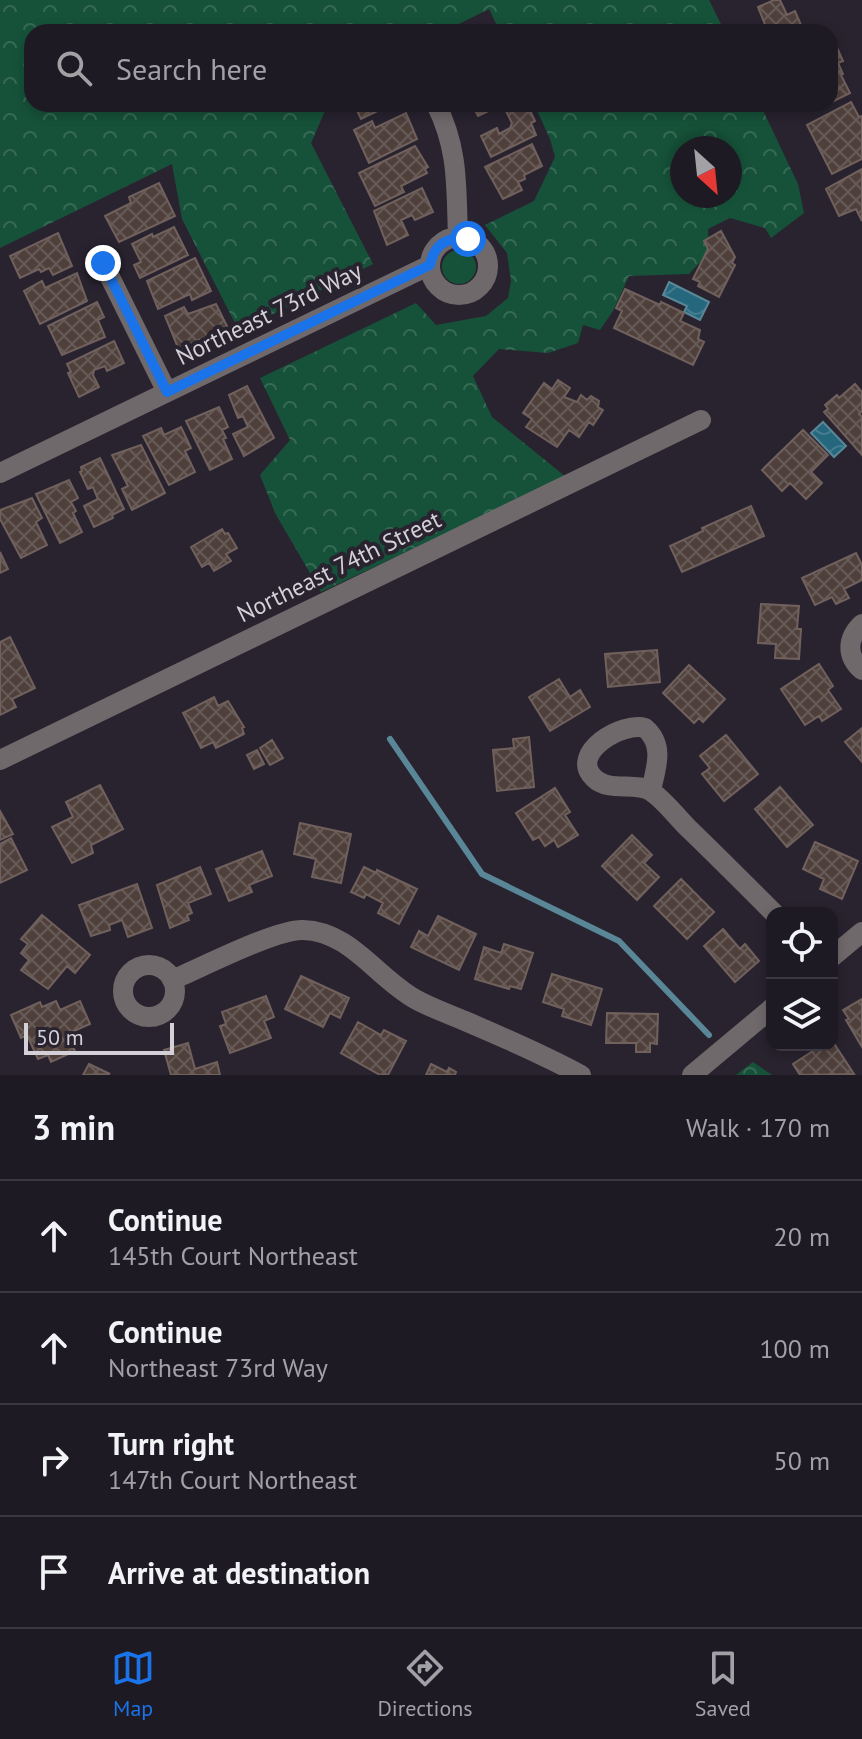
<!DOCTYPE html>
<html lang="en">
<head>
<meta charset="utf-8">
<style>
	:root { --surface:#1e1a23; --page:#26232b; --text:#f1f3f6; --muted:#a1a1a6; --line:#3c3841; --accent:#1a73e8 }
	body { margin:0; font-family:"PT Sans",sans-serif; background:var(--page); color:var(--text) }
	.controls { position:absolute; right:24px; bottom:24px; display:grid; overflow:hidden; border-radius:16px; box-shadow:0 4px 12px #0003 }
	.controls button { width:72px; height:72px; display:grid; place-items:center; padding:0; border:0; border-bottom:2px solid var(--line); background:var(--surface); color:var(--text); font:40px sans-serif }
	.compass { position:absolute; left:670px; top:136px; width:72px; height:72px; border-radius:50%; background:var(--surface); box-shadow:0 4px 12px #0003; rotate:153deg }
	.scale { position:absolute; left:24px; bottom:20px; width:150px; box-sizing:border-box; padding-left:8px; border:4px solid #d3d0d8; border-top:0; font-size:22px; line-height:28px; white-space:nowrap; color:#d3d0d8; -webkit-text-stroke:6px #28232f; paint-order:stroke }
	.stop { position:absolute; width:24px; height:24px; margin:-18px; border:6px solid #1a73e8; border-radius:50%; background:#fff }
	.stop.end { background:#1a73e8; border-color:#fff; box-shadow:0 2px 8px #0008 }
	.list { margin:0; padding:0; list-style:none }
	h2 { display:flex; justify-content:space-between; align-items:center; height:104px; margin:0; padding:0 32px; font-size:34px }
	h2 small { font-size:26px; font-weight:400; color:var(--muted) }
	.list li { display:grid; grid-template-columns:52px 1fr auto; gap:24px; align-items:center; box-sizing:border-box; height:112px; padding:0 32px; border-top:2px solid var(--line) }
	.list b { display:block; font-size:30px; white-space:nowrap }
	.list p { margin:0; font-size:26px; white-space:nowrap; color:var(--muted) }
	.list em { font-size:26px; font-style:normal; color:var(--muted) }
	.icon { flex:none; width:44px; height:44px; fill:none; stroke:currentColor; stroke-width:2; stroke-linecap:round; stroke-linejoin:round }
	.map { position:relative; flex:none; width:862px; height:1075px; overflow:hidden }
	.search { position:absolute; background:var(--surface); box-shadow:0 4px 12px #0003; left:24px; right:24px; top:24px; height:88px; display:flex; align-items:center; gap:20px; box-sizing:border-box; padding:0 28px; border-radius:24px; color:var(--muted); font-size:30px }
	.sheet { height:552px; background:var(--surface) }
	nav { display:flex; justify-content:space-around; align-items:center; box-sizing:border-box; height:112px; border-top:2px solid var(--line); background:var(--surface); font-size:22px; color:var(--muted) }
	nav a { display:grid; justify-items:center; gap:4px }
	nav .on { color:var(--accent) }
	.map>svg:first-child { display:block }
	.green { fill:#165239 }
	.forest { fill:url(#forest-crowns); fill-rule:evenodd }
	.water { fill:url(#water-waves); stroke:#598798; stroke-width:2 }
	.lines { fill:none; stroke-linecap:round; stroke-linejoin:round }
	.stream { stroke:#598798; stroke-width:6 }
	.building { fill:url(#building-cross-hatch); stroke:#71615d; stroke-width:2 }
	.minor { stroke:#70696b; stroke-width:20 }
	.route { stroke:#1a73e8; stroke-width:10 }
	.labels { text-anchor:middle; stroke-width:8; stroke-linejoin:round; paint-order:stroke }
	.street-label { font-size:24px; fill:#d3d0d8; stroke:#28232f }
</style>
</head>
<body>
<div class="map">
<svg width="862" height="1075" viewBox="0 0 862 1075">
	<defs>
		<pattern id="forest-crowns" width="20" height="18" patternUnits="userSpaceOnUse" patternTransform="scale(2)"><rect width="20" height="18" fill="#165239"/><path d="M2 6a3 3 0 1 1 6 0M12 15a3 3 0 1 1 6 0" fill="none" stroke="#376a55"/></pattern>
		<pattern id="water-waves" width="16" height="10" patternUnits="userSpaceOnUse" patternTransform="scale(2)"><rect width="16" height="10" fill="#25687d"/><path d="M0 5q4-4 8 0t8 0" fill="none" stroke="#447d8f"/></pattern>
		<pattern id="building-cross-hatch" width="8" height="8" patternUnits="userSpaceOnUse" patternTransform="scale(2)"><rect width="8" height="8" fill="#4f403c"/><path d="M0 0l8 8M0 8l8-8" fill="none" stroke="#675b57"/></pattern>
	</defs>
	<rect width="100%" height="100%" fill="#28232f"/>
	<path class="green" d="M442 267a17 17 0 1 1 34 0a17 17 0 1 1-34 0Z"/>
	<path class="forest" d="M0,0H709L725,32H500L489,9L443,32H32V104H328L311,143L373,264L239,331L182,219L172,164L0,248Z
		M534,104H760L798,184L804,213L771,238L765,228L730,218L708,229L709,253L689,274L629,276L613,311L600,330L583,325L578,343L548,353L499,349L473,376L492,417L566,477L321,592L275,513L260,475L290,440L260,378L416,303L436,325L486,316L508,298L511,281L507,253L485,225L534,201L555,157L550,139ZM682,148H730V196H682Z
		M753,1062L772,1075H736Z"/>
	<path class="water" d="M669,282L709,302L700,320L684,312L687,306L663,295Z
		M823,422L846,446L834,457L811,433Z"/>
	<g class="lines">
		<path class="stream" d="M390,739L482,874L619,941L709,1035"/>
	</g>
	<path class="building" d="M774,0H780L787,15L795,11L804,32H768L758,7Z
		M834,41L843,61L838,63L843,74L841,75L850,93L830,103V43Z
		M851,102L859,117L862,116V159L832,174L807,125Z
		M354,104H392L361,119Z
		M472,104H493L495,108L478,116Z
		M521,104H527L535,121L531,123L536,135L491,157L481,136L497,128L499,134L510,128L512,123L506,111Z
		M406,113L417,139L369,163L354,130L372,121L375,128Z
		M532,144L542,166L524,175L525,179L518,182L522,190L503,199L485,167Z
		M415,146L428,167L425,169L427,173L401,186L404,192L375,206L359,173Z
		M862,169V221L856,209L839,216L826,189Z
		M159,183L175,216L119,242L105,216L131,203L129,197Z
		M422,188L433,212L415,220L412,215L401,220L408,235L387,245L374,211Z
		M174,227L188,255L140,278L134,265L141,262L132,244L152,234L153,237Z
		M721,231L735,257L732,263L735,265L719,297L698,286L700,282L693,279L708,249L704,241Z
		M58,233L72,266L53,275L49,268L41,272L39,269L20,278L10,256Z
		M195,258L211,291L192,300L190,294L158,309L147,281Z
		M77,273L87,301L40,324L24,291L42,281L45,288Z
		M625,289L660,305L661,302L684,313L680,321L700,330L698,339L704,342L693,365L614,328L622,311L616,308Z
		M97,302L104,317L98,320L105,337L62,355L48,326Z
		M216,304L227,326L179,350L165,316L184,307L188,314Z
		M114,341L124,363L107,371L105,366L94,370L93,375L99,387L79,397L68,373L71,372L67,364Z
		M558,380L570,388L564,397L577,402L581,395L587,400L591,396L599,401L598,407L603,410L593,425L589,422L579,437L569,430L557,447L526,427L532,419L523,413L544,383L552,389Z
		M855,384L862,392V411L859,414L862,417V455L824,412L828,409L825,405L837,395L839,398Z
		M247,386L274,438L244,456L233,434L248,427L243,416L238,418L229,395Z
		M219,407L228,427L222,430L226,438L223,439L232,459L210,470L186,421Z
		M181,427L191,448L185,451L195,472L169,485L143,436L161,428L164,435Z
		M803,430L828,455L811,472L822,483L806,499L790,483L782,491L762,470Z
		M141,445L165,493L132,510L122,489L128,486L112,455Z
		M100,458L124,509L112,515L113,518L94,527L84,506L98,499L93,487L88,489L80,472L82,471L81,467Z
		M69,480L78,498L71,502L76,511L73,513L82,532L60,543L36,494Z
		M32,498L42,518L36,522L47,545L21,558L0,519V510Z
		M751,506L764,536L682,572L670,546L703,531L702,528Z
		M222,529L225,534L228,533L237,548L226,554L231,561L214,571L209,563L202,567L191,547Z
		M0,552L8,569L0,573Z
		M856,553L862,565V580L844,589L849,598L836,604L832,597L815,605L802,578Z
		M761,604L799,606L797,629H801L799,659L775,658L776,644L758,643Z
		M10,637L35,688L12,699L16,707L0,715V642Z
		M657,650L660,682L608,687L605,654Z
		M819,664L833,686L828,690L841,709L822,721L819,716L805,725L781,689Z
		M689,665L725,699L703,722L699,718L694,723L663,693Z
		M559,679L570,697L580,690L590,707L550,731L529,697Z
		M214,697L218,706L228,701L244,727L242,728L244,734L216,748L213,742L201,748L183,713Z
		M862,728V762L845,742Z
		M726,735L758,774L724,801L702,774L710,768L700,756Z
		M529,737L534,787L497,791L493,750L514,748L513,739Z
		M272,740L283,758L270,765L260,748Z
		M257,750L264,764L254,769L247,755Z
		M100,785L123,829L91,845L93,853L72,863L52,827L73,817L66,802Z
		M780,787L813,825L787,847L755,809Z
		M555,788L570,812L565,815L578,835L558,847L554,840L545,846L539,837L533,840L516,813Z
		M0,811L13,834L0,840Z
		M300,823L351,834L341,883L312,877L316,859L294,854Z
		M632,835L652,855L644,863L659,877L637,900L602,866Z
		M11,838L27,870L0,883V844Z
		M815,842L858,861L842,899L820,889L824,879L803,869Z
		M262,851L272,876L249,885L252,892L229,901L216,869Z
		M200,867L211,894L188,903L192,913L187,915L189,920L170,928L157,885Z
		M364,867L376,873L377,870L417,889L399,924L378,913L383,903L366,894L364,898L351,892Z
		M681,879L714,912L687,939L654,906Z
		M137,884L152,928L128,937L122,920L109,925L110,930L91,936L79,905Z
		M42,915L90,955L75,973L67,966L48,989L21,970L29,960L21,953L28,944L21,939Z
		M438,916L476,934L459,970L411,947L419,931L428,936Z
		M723,929L740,949L745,944L759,961L735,982L704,946Z
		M504,944L533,953L521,989L510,986L509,989L475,979L484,947L501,953Z
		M552,974L602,989L591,1025L562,1016L564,1009L543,1002Z
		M301,976L349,998L340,1018L330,1013L323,1027L285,1009Z
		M266,996L274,1017L264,1021L271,1038L230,1053L220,1026L226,1024L222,1012Z
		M862,999V1047L846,1020L849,1019L843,1010Z
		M56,1001L60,1010L80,1001L90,1024L67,1034L75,1051L51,1062L48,1055L38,1059L27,1035L21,1038L11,1015L40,1002L42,1007Z
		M607,1013L658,1014L657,1044L650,1043V1052H636V1043H606Z
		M358,1022L381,1035L384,1030L406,1041L388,1075H380L341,1053Z
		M833,1042L854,1074L800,1075L793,1064L822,1045H832Z
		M188,1043L195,1069L217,1062L220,1075H171L164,1050Z
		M89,1064L110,1074L83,1075Z
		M431,1064L447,1072L449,1068L456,1072L455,1075H426Z"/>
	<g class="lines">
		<path class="minor" d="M436,104C459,150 456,187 458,237
			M430 266a29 29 0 1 1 58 0a29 29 0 1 1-58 0Z
			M103,263L167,392
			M0,473L430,265
			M862,624C847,638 846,656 862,670
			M0,760L701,420
			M651,790C656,768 665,745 645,728C623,721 568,753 594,778C609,793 637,781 652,792C665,801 676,816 687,827C716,855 745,884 774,913
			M832,957L862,932
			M123 991a26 26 0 1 1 52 0a26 26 0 1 1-52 0Z
			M172,980C201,968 276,929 303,930C350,931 376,977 415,999C431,1008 449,1014 465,1021C505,1038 544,1055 581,1075
			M692,1075L772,1008"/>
	</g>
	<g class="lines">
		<path class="route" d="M103,263L167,392L430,265C434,244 448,236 468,239"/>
	</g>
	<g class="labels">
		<g class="street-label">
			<text transform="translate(269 314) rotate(-26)" y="8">Northeast 73rd Way</text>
			<text transform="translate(339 567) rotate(-26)" y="8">Northeast 74th Street</text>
		</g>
	</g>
</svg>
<div class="controls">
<button><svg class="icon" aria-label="locate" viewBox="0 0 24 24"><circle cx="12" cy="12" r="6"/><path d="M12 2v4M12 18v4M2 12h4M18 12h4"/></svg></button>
<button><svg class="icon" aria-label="layers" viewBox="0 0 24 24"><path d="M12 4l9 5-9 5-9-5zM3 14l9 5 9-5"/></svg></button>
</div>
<svg class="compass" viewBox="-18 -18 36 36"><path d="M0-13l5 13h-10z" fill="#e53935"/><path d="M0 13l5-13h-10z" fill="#a1a1a6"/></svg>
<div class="scale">50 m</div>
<div class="stop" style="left:468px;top:239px"></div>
<div class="stop end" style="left:103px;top:263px"></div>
<div class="search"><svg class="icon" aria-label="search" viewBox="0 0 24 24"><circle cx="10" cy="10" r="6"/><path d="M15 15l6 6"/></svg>Search here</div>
</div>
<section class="sheet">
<h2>3 min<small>Walk · 170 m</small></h2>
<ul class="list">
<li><svg class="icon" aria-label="ahead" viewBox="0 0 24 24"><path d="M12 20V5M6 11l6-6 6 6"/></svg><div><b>Continue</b><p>145th Court Northeast</p></div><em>20 m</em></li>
<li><svg class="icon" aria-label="ahead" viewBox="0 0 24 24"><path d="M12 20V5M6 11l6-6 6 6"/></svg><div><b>Continue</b><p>Northeast 73rd Way</p></div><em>100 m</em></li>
<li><svg class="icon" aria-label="right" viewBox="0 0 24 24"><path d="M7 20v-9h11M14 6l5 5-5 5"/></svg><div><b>Turn right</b><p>147th Court Northeast</p></div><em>50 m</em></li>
<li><svg class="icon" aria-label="arrive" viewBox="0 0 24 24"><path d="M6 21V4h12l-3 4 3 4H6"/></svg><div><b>Arrive at destination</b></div></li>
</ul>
</section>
<nav>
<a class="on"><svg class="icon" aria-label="map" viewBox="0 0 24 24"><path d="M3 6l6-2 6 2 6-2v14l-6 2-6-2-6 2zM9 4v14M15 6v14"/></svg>Map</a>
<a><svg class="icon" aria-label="directions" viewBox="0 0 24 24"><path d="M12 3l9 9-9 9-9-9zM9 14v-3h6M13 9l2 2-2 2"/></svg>Directions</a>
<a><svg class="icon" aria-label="saved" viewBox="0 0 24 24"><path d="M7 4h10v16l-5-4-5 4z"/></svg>Saved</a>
</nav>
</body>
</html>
